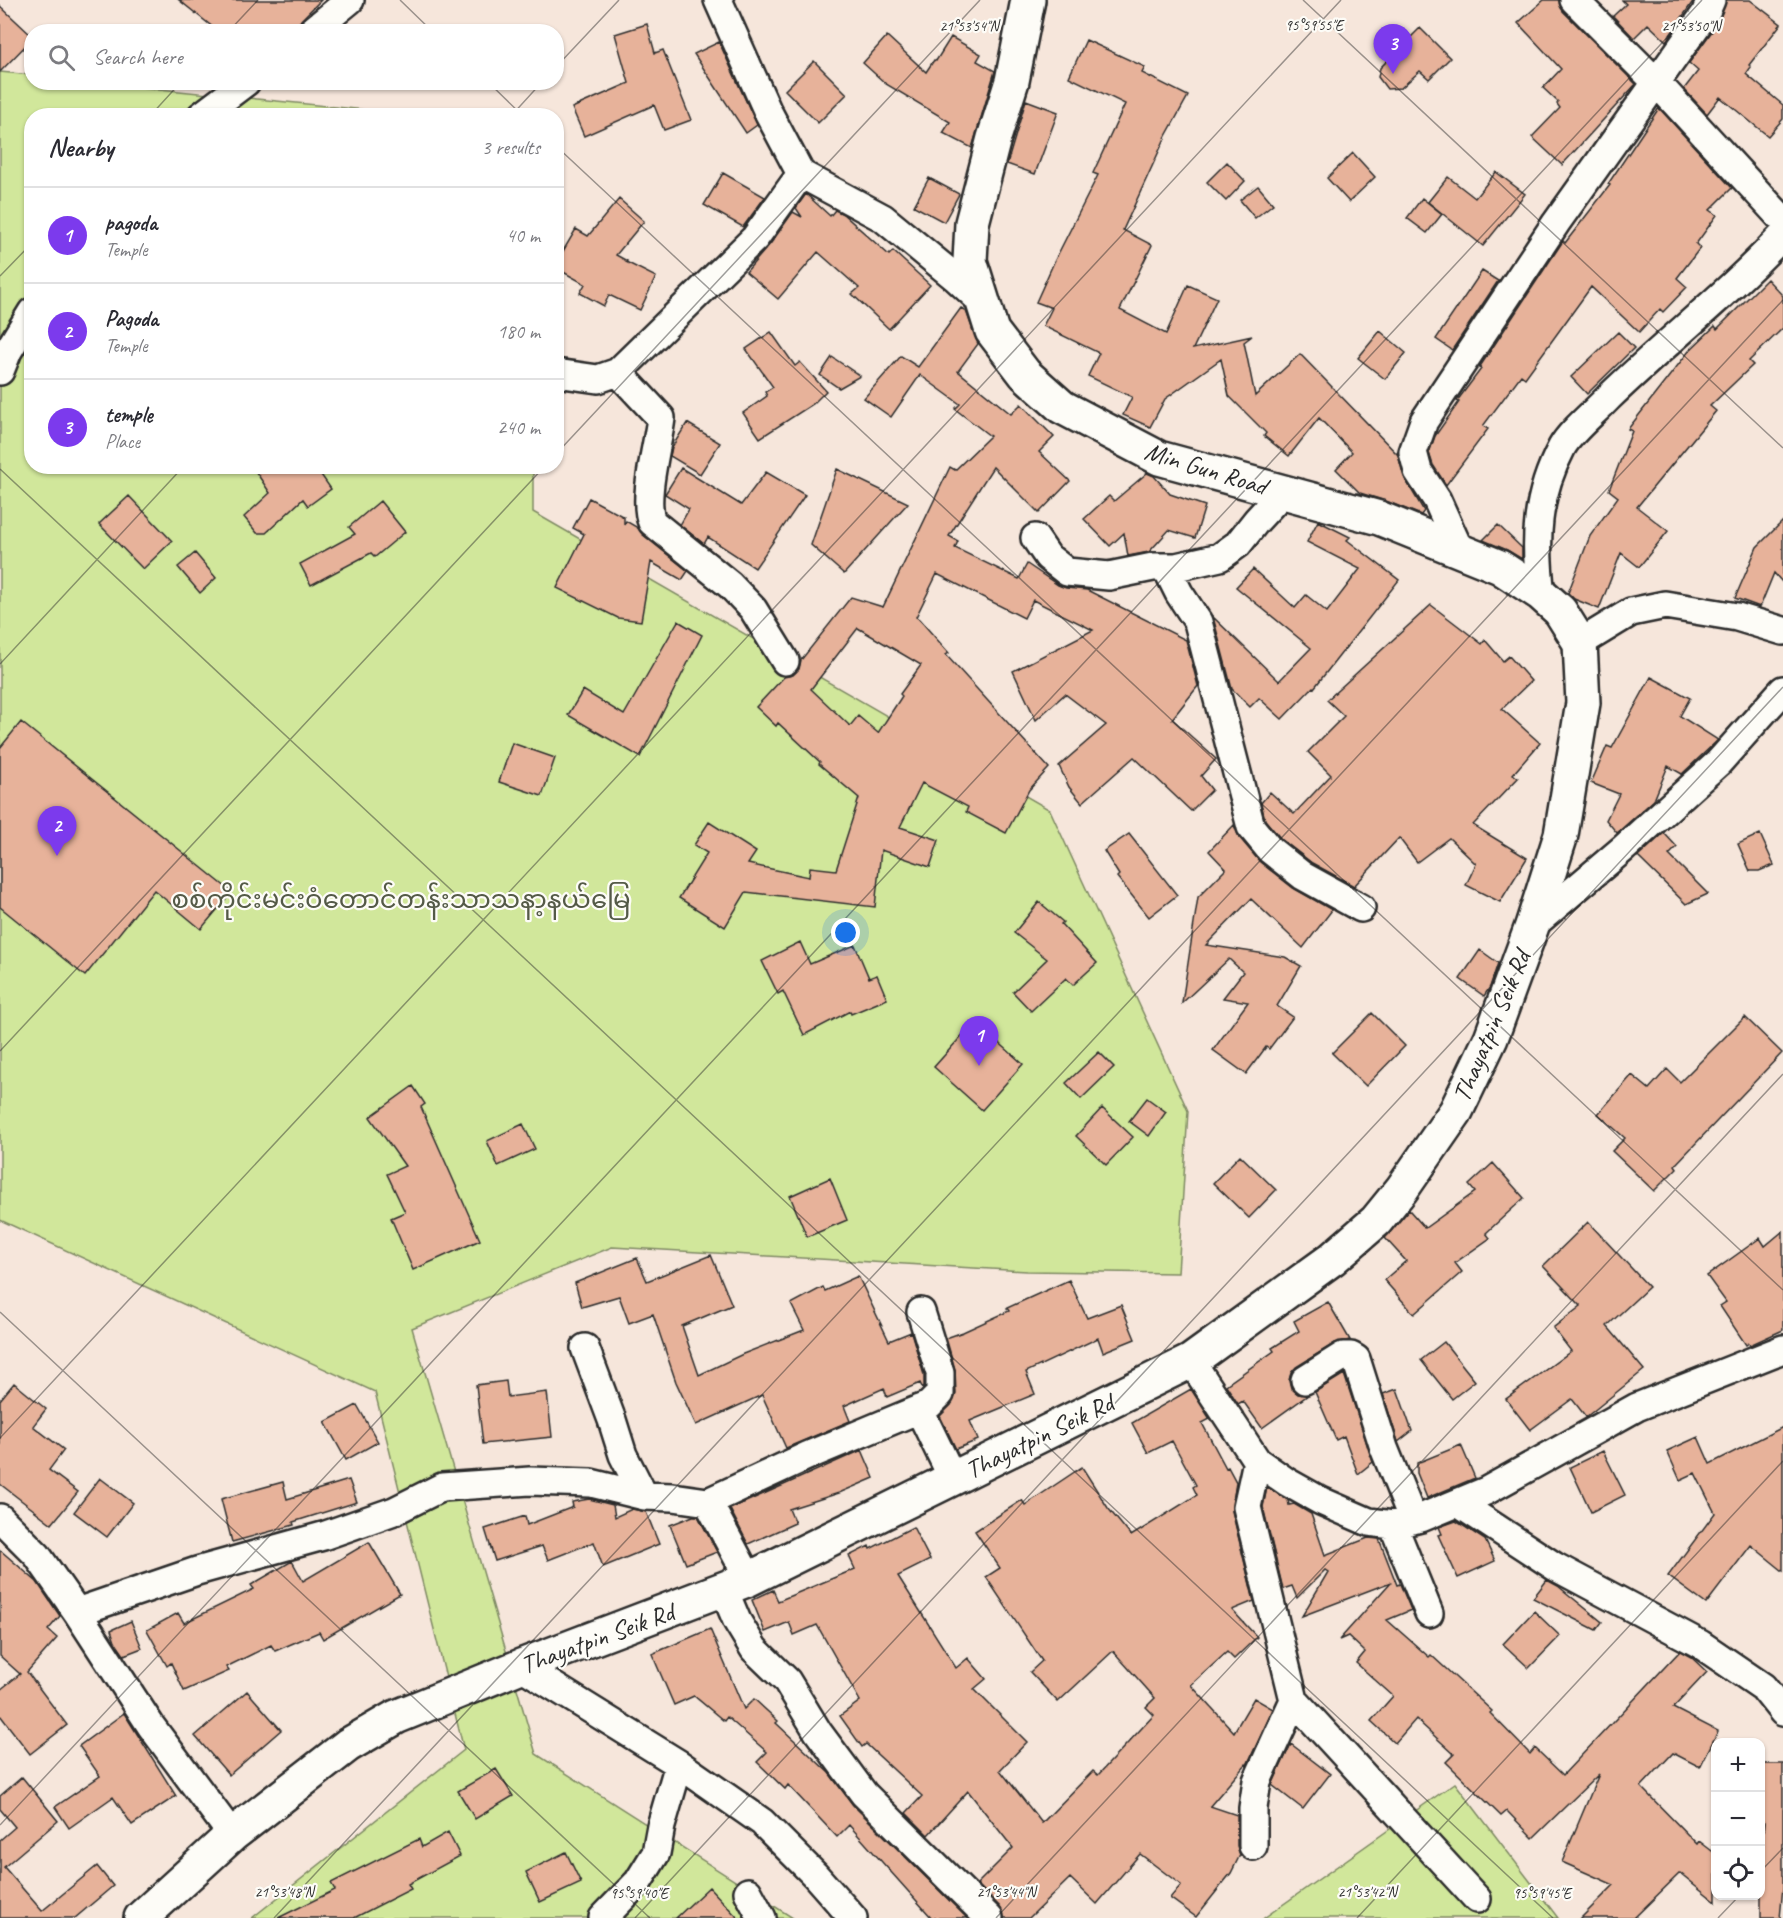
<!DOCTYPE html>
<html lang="en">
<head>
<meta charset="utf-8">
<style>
	:root { --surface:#fff; --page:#f2f2f3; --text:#2b2b33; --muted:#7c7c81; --line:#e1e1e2; --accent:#7c3aed }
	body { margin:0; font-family:Caveat,"Noto Sans Myanmar",sans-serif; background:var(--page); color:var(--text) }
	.controls { position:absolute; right:18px; bottom:18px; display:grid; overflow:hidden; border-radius:12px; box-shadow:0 2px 4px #0004 }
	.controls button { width:54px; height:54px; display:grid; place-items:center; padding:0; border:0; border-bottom:2px solid var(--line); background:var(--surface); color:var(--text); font:30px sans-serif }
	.you { position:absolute; left:846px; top:933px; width:21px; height:21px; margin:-15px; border:4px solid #fff; border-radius:50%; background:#1a73e8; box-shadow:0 0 0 9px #1a73e833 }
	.badge { display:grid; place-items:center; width:39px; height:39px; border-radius:50%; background:var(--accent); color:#fff; font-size:20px; font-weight:700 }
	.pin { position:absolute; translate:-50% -50px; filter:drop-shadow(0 2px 3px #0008) }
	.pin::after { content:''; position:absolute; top:32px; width:21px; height:18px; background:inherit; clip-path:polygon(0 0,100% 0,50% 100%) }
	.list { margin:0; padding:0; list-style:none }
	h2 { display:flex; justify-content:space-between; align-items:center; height:78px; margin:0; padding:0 24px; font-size:26px }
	h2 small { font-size:20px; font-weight:400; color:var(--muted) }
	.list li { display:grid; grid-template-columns:39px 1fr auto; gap:18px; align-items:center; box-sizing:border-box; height:96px; padding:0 24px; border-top:2px solid var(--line) }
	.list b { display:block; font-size:22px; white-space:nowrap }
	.list p { margin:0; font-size:20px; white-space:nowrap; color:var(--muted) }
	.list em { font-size:20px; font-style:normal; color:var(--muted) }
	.icon { flex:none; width:33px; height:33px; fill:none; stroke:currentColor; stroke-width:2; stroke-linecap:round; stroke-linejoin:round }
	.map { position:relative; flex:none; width:1783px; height:1918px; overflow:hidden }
	.search { position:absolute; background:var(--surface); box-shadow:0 2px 4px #0004; left:24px; top:24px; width:540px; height:66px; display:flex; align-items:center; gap:15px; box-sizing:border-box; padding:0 21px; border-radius:24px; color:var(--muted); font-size:22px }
	.panel { position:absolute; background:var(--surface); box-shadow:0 2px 4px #0004; left:24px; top:108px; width:540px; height:366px; border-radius:24px }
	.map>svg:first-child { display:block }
	.green { fill:#d1e79b; stroke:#7e8963; stroke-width:1.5 }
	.building { fill:#e7b29a; stroke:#2b2b2b; stroke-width:1.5; fill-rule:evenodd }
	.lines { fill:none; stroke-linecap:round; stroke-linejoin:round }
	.street-casing { stroke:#2b2b2b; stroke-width:32 }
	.secondary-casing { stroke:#2b2b2b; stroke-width:38 }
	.street { stroke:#fdfcf7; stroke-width:27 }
	.secondary { stroke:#fdfcf7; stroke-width:33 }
	.ticks { fill:none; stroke:#2b2b2b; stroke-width:1.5; stroke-opacity:0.45 }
	.labels { text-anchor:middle; stroke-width:4.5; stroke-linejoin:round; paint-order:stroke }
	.street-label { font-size:26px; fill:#2b2b2b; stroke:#fdfcf7 }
	.park-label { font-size:26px; fill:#545a47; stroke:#fdfcf7 }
	.ticks-label { font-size:15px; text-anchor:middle; fill:#2b2b2b; stroke:#fdfcf7; stroke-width:4.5; stroke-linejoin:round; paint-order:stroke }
</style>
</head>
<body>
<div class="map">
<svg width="1783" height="1918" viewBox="0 0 1783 1918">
	<rect width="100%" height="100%" fill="#f6e6db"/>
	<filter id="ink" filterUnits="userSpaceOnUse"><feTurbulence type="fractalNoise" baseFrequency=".0167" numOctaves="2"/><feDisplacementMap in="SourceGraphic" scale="12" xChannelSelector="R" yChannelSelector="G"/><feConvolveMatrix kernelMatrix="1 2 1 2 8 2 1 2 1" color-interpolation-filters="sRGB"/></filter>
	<g filter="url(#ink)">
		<path class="green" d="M0,72L31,75L32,82L100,83L415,115L32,116V466L533,467V512L1050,810L1188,1111L1178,1273L1027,1271L612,1247L412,1328L536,1754L793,1918H252L464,1750L375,1392L0,1220Z
			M1455,1783L1558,1918H1264Z"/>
		<path class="building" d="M179,0H321L301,20L296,32H219Z
			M1544,0H1559L1563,11L1636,84L1562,165L1532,137L1560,108L1557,104L1558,102L1543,88L1561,69L1518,23Z
			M1622,0H1694L1666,41L1648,24L1634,38L1613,16L1626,4Z
			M1726,0H1750L1781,24L1749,65L1751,67L1746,74L1783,105V119L1768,136L1720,97L1707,114L1684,89L1698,71L1689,63L1718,23Z
			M0,6L32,36V39L0,72Z
			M647,24L655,53L663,50L691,120L664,130L654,105L584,136L572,108L629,83L615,34Z
			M1420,28L1450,58L1429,79L1420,71L1401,88L1387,89L1378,77L1380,68Z
			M887,36L926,72L934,60L936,61L951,37L981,54L977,61L995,71L972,148L943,133L950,122L886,84L863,63Z
			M1086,40L1145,67L1142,73L1188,96L1166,136L1123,230L1152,245L1120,310L1166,334L1188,285L1217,298L1193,349L1252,336L1244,342L1255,396L1300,354L1398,455L1405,479L1424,511L1421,515L1386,501L1360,493L1336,469L1352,452L1319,418L1289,456L1264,436L1266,433L1229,396L1221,359L1165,399L1150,427L1123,415L1132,397L1088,376L1099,353L1043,326L1052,308L1036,302L1054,262L1098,175L1093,173L1125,104L1069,77Z
			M719,42L757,125L746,133L694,54Z
			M814,61L847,94L818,123L785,90Z
			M1026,100L1058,112L1035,174L1007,164Z
			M1659,108L1732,188L1710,210L1717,215L1696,244L1700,248L1677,278L1687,287L1663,312L1660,309L1639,332L1591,287L1525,378L1521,375L1483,426L1488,429L1446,485L1433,465L1429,453L1435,436L1459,402L1457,401L1481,369L1479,368L1563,241L1565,243L1610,185L1608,184Z
			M1353,153L1375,177L1349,202L1327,178Z
			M1227,162L1245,181L1226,201L1207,182Z
			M1496,172L1525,194L1483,246L1428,202L1448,177L1475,198Z
			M723,173L765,197L743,227L704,205Z
			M929,178L959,194L944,222L914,206Z
			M1258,186L1273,204L1255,218L1240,200Z
			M806,194L830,216L835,210L843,214L889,255L893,251L930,285L889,329L852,294L859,288L818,252L778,299L746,272L771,243L793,212L802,217L796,208Z
			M1422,198L1442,214L1427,233L1407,218Z
			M619,199L644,221L616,255L627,261L626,262L656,277L640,310L609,295L604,306L580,293L585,284L556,268V263L576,229L588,236Z
			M1482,271L1498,281L1452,350L1436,339Z
			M1767,279L1783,296V328L1749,361L1753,365L1710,406L1716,411L1637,507L1668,531L1639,567L1621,553L1599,609L1574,599L1568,593L1590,536L1618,497L1609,490L1632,431L1628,429L1689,351L1715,326L1717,329Z
			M961,308L966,311L978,344L958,371L1011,414L1021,404L1054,437L1039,452L1070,481L1039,513L993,467L949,536L958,541L955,548L1019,579L1027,564L1058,585L1066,588L1087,590L1186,640L1198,686L1172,719L1216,759L1201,776L1212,790L1191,811L1134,757L1082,803L1069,787L1059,766L1106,725L1065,694L1036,720L1013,671L1093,630L1033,600L1024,618L937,574L916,617L919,619L949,653L946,655L1049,768L1029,790L1006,833L966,812L968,807L922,783L900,827L939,840L930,867L881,850L875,907L746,892L725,927L679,898L707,853L694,845L709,822L756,852L748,864L809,877L810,867L836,870L859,798L819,764L820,762L778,723L776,726L756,707L784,677L793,675L799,669L801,660L851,597L883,607L950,467L955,470L990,436L955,409L960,404L920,375L891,417L864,398L901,356L918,367ZM858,628L921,665L900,694L902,696L878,733L858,716L850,726L811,689Z
			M1380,331L1406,353L1385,379L1358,358Z
			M771,332L795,366L800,362L826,391L813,404L760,438L743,413L767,396L765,392L773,387L746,349Z
			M1618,332L1634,348L1587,394L1571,377Z
			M832,357L860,376L839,388L820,375Z
			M687,423L720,443L700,474L670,456L672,447Z
			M252,466H315L331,489L308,506L303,499L266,533H257L244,517L270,493Z
			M681,468L741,505L766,472L805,495L755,568L708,537L704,544L680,525L689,509L665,494Z
			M837,469L908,503L844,574L811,545Z
			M1147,473L1154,476L1170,494L1205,506L1195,538L1169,530L1149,552L1128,556L1124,533L1110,546L1084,519L1109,496L1114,501Z
			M129,496L172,541L143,569L99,524Z
			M589,498L624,517V525L626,521L638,528L642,534L688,571L682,580L651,562L641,621L618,618L557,588L584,534L573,528Z
			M380,501L405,532L375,557L371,553L311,585L300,564L355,534L349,527Z
			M1318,521L1350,537L1347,540L1399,580L1314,688L1313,687L1282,719L1259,698L1250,707L1232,689L1213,617L1279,681L1311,648L1236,587L1253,569L1295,608L1306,595L1327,612L1360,569L1307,542Z
			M1783,521V583L1774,573L1760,607L1735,598L1757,547Z
			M1498,525L1522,548V559L1507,550L1483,540Z
			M195,553L216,578L200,593L178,567Z
			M1431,605L1482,644L1485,640L1503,661L1509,656L1531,681L1502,709L1540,743L1513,774L1518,778L1473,825L1527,858L1500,902L1466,885L1476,864L1449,838L1417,862L1399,838L1354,886L1312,863L1281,839L1265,820L1261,803L1270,792L1294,814L1331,775L1308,752L1344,716L1327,700Z
			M678,621L702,635L640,757L568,715L583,690L624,715Z
			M1651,677L1690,698L1680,716L1718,740L1682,774L1668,766L1654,800L1617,833L1606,820L1619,794L1591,783L1607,746L1612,748Z
			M21,722L232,892L201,929L154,890L85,976L0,907V748Z
			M512,743L555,758L542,796L499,782Z
			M1234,825L1239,837L1260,862L1293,888L1332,910L1303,948L1251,899L1206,945L1285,957L1301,966L1277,1006L1293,1017L1269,1049L1266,1047L1246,1074L1213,1050L1248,1002L1223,998L1243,972L1229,959L1182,1003L1198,897L1226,869L1209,851Z
			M1664,833L1677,847L1669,855L1708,894L1686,904L1638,857Z
			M1129,834L1177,895L1149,917L1117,877L1119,875L1104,851Z
			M1760,834L1774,865L1759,871H1750L1738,844Z
			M1039,902L1063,922L1061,924L1097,963L1073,985L1066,978L1031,1011L1013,992L1047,959L1014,933Z
			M800,942L810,964L855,945L869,978L877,975L887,999L851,1014L850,1011L804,1035L783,991L778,994L762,961Z
			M1480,950L1498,963L1490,987L1484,996L1460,979Z
			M1372,1013L1405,1046L1366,1086L1332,1053Z
			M1745,1017L1782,1053L1675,1165L1677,1168L1654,1191L1612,1151L1625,1138L1598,1114L1632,1075L1649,1089L1667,1069L1680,1082Z
			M975,1021L1023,1064L982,1110L934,1067Z
			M1099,1052L1114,1067L1081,1099L1066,1083Z
			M413,1086L425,1104L421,1107L480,1240L413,1270L391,1218L405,1212L387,1174L405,1166L370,1117Z
			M1147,1098L1166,1112L1149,1136L1129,1121Z
			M1102,1108L1133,1137L1106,1165L1076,1136Z
			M523,1124L535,1149L498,1166L487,1141Z
			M1240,1155L1276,1190L1249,1218L1213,1183Z
			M1493,1163L1524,1198L1486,1233L1490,1238L1455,1263L1462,1272L1414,1314L1384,1280L1406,1261L1385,1238L1409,1210L1425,1228L1475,1192L1469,1185Z
			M830,1178L847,1220L807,1237L790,1196Z
			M1588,1222L1649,1287L1607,1326L1644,1370L1586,1417L1572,1399L1530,1430L1506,1399L1571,1351L1553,1328L1581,1306L1543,1266Z
			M1783,1231V1330L1750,1345L1749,1343L1746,1345L1720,1306L1726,1302L1707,1276L1760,1238L1765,1246Z
			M711,1255L732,1305L682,1326L699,1375L743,1354L804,1330L791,1304L823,1287L825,1291L858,1276L889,1341L911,1332L924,1375V1387L923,1389L920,1383L887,1397L884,1388L844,1406L850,1421L786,1448L762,1395L696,1425L676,1382L653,1314L629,1323L619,1296L582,1307L575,1283L637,1258L647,1281Z
			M1069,1280L1087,1318L1121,1305L1135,1339L1103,1352L1098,1338L1026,1372L1035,1394L970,1421L978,1440L956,1449L940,1416L951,1405L956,1394L955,1369L946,1338L963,1332L1009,1311L1007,1308Z
			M1328,1302L1350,1340L1335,1343L1296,1367L1291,1373L1289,1380L1291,1388L1298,1394L1308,1395L1262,1428L1243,1401L1238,1404L1226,1385L1274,1351L1272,1348L1299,1331L1294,1321Z
			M1444,1342L1475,1381L1452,1399L1421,1360Z
			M1344,1374L1373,1462L1358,1474L1344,1436L1336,1440L1315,1392Z
			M506,1381L508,1397L547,1392L552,1437L483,1444L476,1385Z
			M14,1383L46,1409L33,1426L64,1450L49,1470L78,1492L52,1524L0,1484V1400Z
			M1191,1389L1210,1419L1202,1423L1226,1468L1228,1467L1236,1482L1232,1511L1254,1601L1232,1610L1257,1637L1234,1659L1227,1652L1191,1685L1234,1732L1254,1698L1273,1709L1247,1765L1246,1764L1210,1806L1237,1815V1846L1240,1855L1231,1873L1196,1917L1170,1898L1181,1885L1140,1854L1097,1904L1070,1878L1029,1918H1004L1000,1907L977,1884L1013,1848L968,1791L928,1835L906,1813L922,1796L866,1744L862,1747L840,1716L860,1701L817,1625L794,1635L789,1622L765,1632L752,1600L773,1590L778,1601L855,1569L849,1556L869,1546L870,1549L913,1527L930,1560L898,1576L956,1668L968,1658L986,1679L974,1689L1027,1742L1000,1770L1042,1823L1093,1771L1098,1775L1154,1715L1146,1707L1155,1698L1113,1651L1058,1702L1030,1672L1042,1661L986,1577L1000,1568L975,1531L1022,1500L1025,1505L1082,1467L1108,1508L1131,1536L1197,1495L1193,1487L1196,1485L1172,1441L1148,1453L1132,1423Z
			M1397,1389L1412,1431L1398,1442L1383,1394Z
			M357,1405L378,1442L346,1460L325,1422Z
			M1783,1427V1571L1751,1545L1706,1604L1668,1576L1715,1513L1695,1473L1680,1480L1667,1451L1698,1437L1710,1464Z
			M1461,1445L1475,1478L1427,1498L1417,1473V1463Z
			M862,1450L874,1478L839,1493L789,1509L795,1523L748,1544L730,1509Z
			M1603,1451L1625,1495L1591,1512L1570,1467Z
			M100,1478L133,1503L107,1537L74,1512Z
			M349,1480L357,1502L293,1522L294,1525L232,1542L221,1499L283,1482L287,1499Z
			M1267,1487L1288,1500L1289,1505L1294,1504L1311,1514L1325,1555L1368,1538L1379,1539L1397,1585L1400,1584L1411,1610L1387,1620L1429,1657L1431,1655L1492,1711L1490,1713L1530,1754L1535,1748L1563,1775L1680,1651L1691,1657L1707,1672L1673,1708L1718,1731L1700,1767L1673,1753L1641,1787L1697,1844L1699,1841L1716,1854V1902L1680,1873L1634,1918H1581L1614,1885L1562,1862L1599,1774L1533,1838L1507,1811L1501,1816L1446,1762L1454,1754L1416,1719L1395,1743L1371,1721L1393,1696L1356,1663L1365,1652L1348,1636L1339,1640L1391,1582L1302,1616L1328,1572L1325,1570L1297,1598L1292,1586L1283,1589L1263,1507Z
			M589,1499L613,1505L615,1517L632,1509L646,1512L659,1544L603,1567L594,1542L548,1560L542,1546L495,1561L485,1529L525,1516L527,1525L573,1507L572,1502Z
			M693,1516H698L717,1552L686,1564L670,1525Z
			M1456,1521L1485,1540L1495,1561L1458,1578L1438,1535L1442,1534L1439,1527Z
			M369,1542L400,1594L323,1639L319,1632L275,1651L271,1645L226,1667L229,1671L184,1691L171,1663L167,1666L147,1630L178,1613L184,1623L254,1589L251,1585L292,1561L303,1581Z
			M0,1550L37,1582L60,1616L48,1630L57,1638L27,1672L67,1725L30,1754L0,1715V1690L20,1674L0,1656Z
			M1547,1580L1558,1586L1602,1622L1596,1630L1533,1598Z
			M1534,1611L1560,1636L1529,1668L1503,1644Z
			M131,1621L142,1648L124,1655L115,1642L111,1630Z
			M710,1629L744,1709L754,1699L778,1721L776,1723L829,1773L853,1805L967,1918H932L849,1825L837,1837L788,1785L785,1789L757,1762L767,1752L727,1717L724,1721L694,1696L674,1705L652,1654Z
			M247,1691L281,1730L229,1775L195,1736Z
			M124,1713L176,1796L132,1825L113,1797L69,1828L55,1807L100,1776L79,1746Z
			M1291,1744L1330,1774L1303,1809L1272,1785Z
			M1762,1764H1783V1887L1780,1918H1761V1855L1764,1823L1761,1827Z
			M496,1769L513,1796L475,1819L458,1791Z
			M22,1777L58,1821L4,1867L42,1911L97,1866L113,1886L75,1918H0V1840L15,1827L0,1809V1796Z
			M448,1832L460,1856L408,1884L411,1889L354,1918H278L335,1890L331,1883L419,1839L422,1847Z
			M566,1852L581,1883L540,1902L526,1872Z
			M709,1887L738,1918H676Z"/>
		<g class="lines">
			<g class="street-casing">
				<path id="street" d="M718,0L767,110L801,174L883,218L956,278L981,301
					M1574,0L1657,83L1783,220
					M311,32L350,0
					M201,116L246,82
					M0,371L8,351L32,312
					M618,372L661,418C658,445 642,499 652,522L730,585L753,609L785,661
					M556,373L598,379L618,372L755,238L801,174
					M1035,538L1048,557L1067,572L1109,576L1153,567H1176L1220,557L1238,544L1257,520L1283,492
					M1459,549L1437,500L1418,471L1413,452L1424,421L1556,223L1705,14L1711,0
					M1166,567L1179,593L1198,622L1251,827L1270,850L1303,876L1361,908
					M1541,594C1534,540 1536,496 1562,447C1570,432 1597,410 1609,397C1666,342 1729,293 1783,235
					M1580,643L1631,612L1665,605L1737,617L1783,631
					M1532,926L1624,848L1718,763L1783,690
					M585,1348L612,1420L623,1455L644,1496
					M1191,1361L1257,1461L1287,1482L1321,1501L1369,1522L1393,1525L1421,1518L1486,1491L1637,1407L1783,1349
					M1305,1380L1343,1356H1351L1356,1359L1384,1448L1413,1520
					M919,1409L953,1479
					M1257,1461L1247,1507L1294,1700L1477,1899
					M708,1502L807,1456L929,1405L940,1394V1373L921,1312
					M1458,1503L1554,1566L1700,1644L1763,1687L1783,1712
					M0,1518L37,1555L77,1612L151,1726L232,1835
					M1393,1525L1429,1613
					M724,1590L737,1621L754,1649L787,1681L818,1732L864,1794L989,1918
					M77,1612L197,1571L323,1536L394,1511L442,1487L530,1481L591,1483L644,1496L673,1497L708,1502L749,1579
					M521,1666L679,1764L762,1822L815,1875L853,1918
					M1253,1846V1808L1257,1781L1294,1700
					M748,1892L762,1918
					M603,1918L638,1882L656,1853L661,1826L679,1764"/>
			</g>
			<g class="secondary-casing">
				<path id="secondary" d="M141,1918L232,1835L348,1745L396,1717L521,1666L749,1579L1191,1361L1332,1259L1376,1221L1402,1189L1456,1111L1491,1038L1532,926L1561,835L1583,703L1580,643L1560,611L1541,594L1500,567L1379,518L1159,458L1062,407L1025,374L992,331L970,261L972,223L994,138L1012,81L1028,0"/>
			</g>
			<use href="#street" class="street"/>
			<use href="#secondary" class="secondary"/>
		</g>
	</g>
	<path class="ticks" d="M400,0L433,32M1303,0L1783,448M228,32L258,0M556,67L619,0M488,82L523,116M150,116L181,82M511,116L542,82M556,146L1783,1290M0,276L32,243M556,454L980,0M0,469L1553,1918M0,664L184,466M0,1051L545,466M0,1312L650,1918M0,1438L1341,0M0,1825L1702,0M1760,1872L1783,1848M274,1918L1783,300M635,1918L1783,687M996,1918L1783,1074M1357,1918L1783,1461M1718,1918L1739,1896"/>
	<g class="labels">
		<g class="street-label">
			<text transform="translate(1206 468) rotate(17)" y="9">Min Gun Road</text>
			<text transform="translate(1491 1026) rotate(-67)" y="9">Thayatpin Seik Rd</text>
			<text transform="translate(1039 1436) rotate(-26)" y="9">Thayatpin Seik Rd</text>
			<text transform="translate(597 1638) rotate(-20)" y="9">Thayatpin Seik Rd</text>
		</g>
		<g class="park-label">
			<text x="401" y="908">စစ်ကိုင်းမင်းဝံတောင်တန်းသာသနာ့နယ်မြေ</text>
		</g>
	</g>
	<g class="ticks-label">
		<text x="1314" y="30">95°59'55"E</text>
		<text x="969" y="31">21°53'54"N</text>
		<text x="1691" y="31">21°53'50"N</text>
		<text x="284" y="1897">21°53'48"N</text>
		<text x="1006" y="1897">21°53'44"N</text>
		<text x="1367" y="1897">21°53'42"N</text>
		<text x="639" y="1898">95°59'40"E</text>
		<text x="1542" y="1898">95°59'45"E</text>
	</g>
</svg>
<div class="controls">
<button>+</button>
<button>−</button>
<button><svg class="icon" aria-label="locate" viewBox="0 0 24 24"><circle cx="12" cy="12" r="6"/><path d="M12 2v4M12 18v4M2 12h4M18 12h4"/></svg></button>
</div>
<div class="you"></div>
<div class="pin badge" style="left:979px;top:1066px">1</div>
<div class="pin badge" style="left:57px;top:856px">2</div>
<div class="pin badge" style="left:1393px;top:74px">3</div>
<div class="search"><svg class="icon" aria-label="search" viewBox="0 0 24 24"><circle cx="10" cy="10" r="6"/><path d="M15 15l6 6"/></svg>Search here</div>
<section class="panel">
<h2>Nearby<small>3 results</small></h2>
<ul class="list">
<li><span class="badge">1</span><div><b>pagoda</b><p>Temple</p></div><em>40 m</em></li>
<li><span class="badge">2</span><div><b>Pagoda</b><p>Temple</p></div><em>180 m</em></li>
<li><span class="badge">3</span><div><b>temple</b><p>Place</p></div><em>240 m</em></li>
</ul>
</section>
</div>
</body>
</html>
